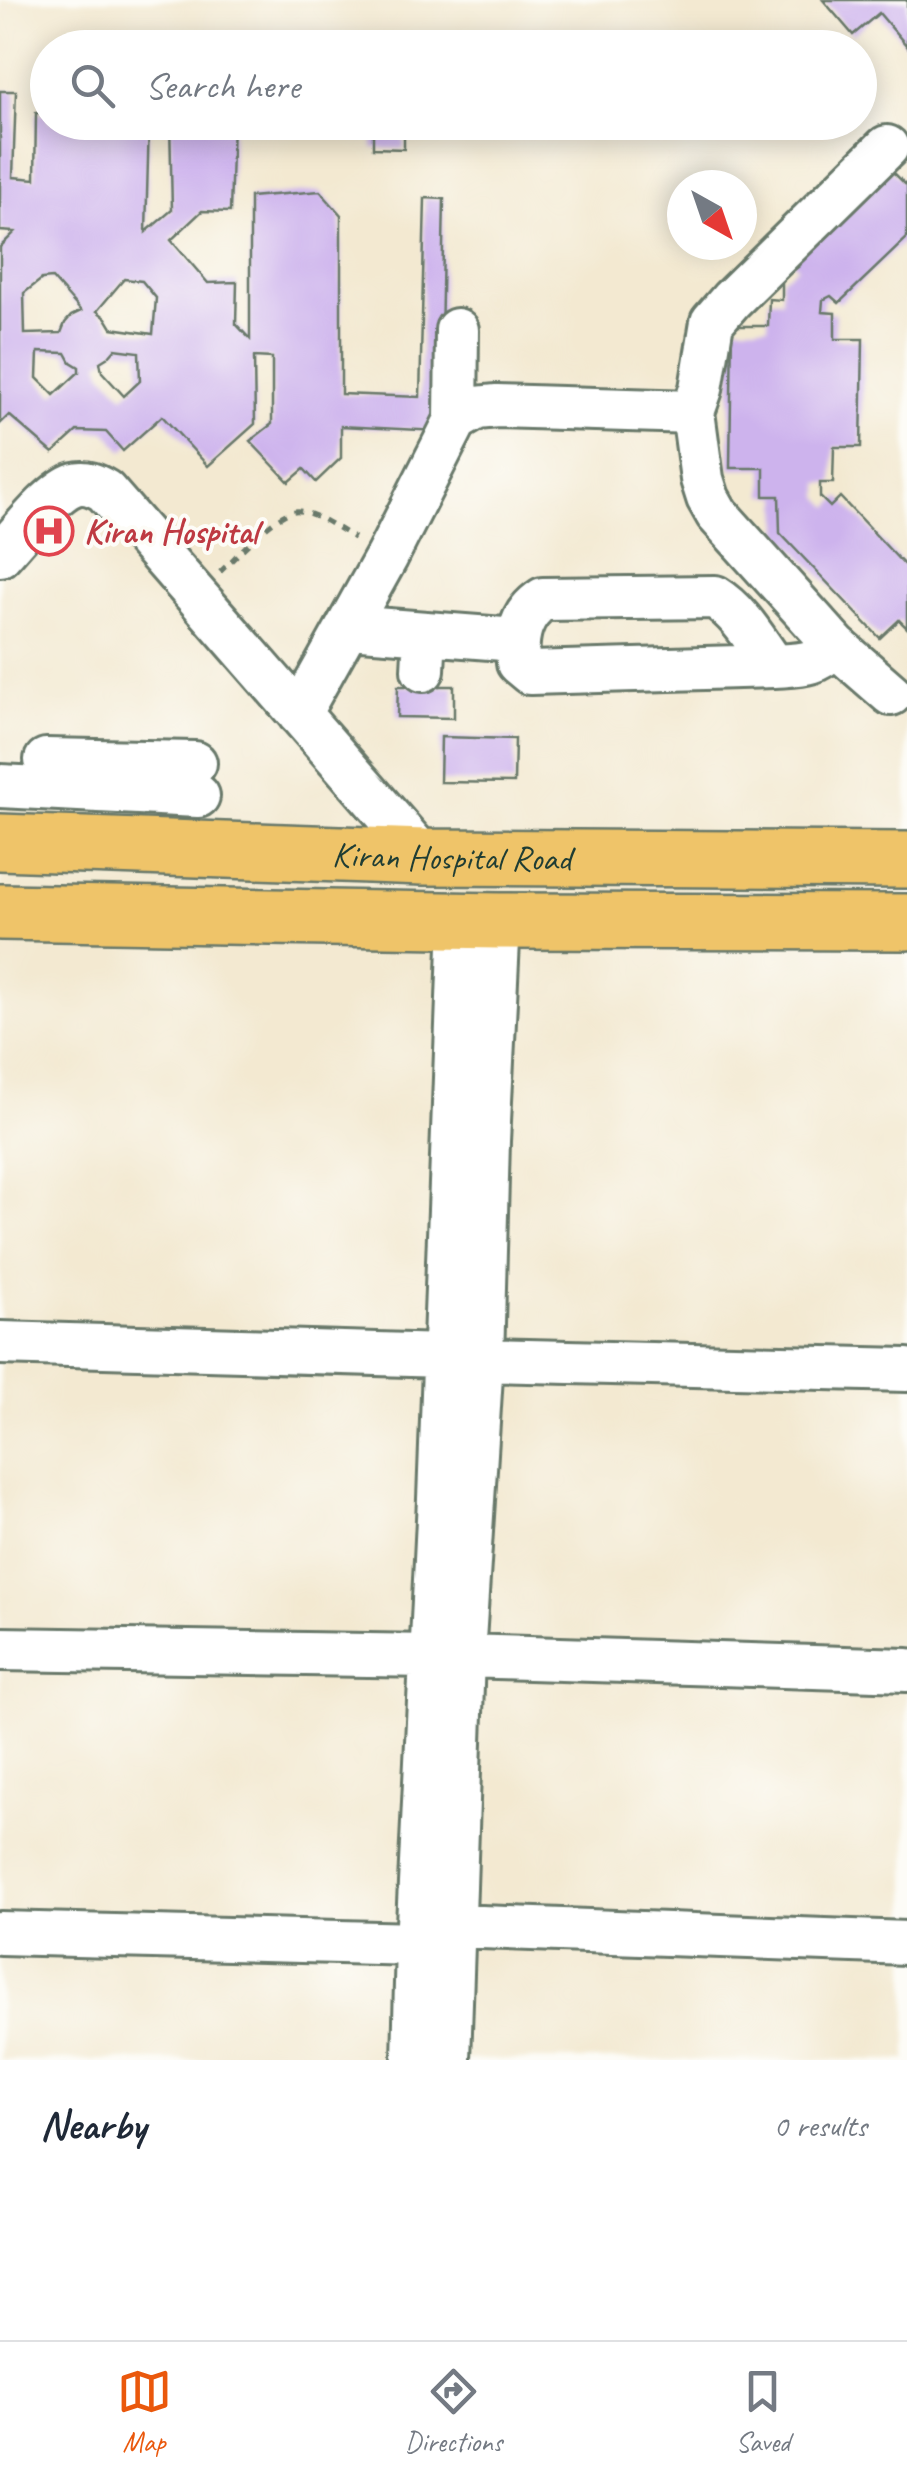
<!DOCTYPE html>
<html lang="en">
<head>
<meta charset="utf-8">
<style>
	:root { --surface:#fff; --page:#f2f2f3; --text:#1f2937; --muted:#747a83; --line:#e0e1e3; --accent:#ea580c }
	body { margin:0; font-family:Caveat,sans-serif; background:var(--page); color:var(--text) }
	.compass { position:absolute; left:667px; top:170px; width:90px; height:90px; border-radius:50%; background:var(--surface); box-shadow:0 5px 25px #0003; rotate:140deg }
	.list { margin:0; padding:0; list-style:none }
	h2 { display:flex; justify-content:space-between; align-items:center; height:130px; margin:0; padding:0 40px; font-size:42px }
	h2 small { font-size:32px; font-weight:400; color:var(--muted) }
	.icon { flex:none; width:55px; height:55px; fill:none; stroke:currentColor; stroke-width:2; stroke-linecap:round; stroke-linejoin:round }
	.map { position:relative; flex:none; width:907px; height:2060px; overflow:hidden }
	.search { position:absolute; background:var(--surface); box-shadow:0 5px 25px #0003; left:30px; right:30px; top:30px; height:110px; display:flex; align-items:center; gap:25px; box-sizing:border-box; padding:0 35px; border-radius:55px; color:var(--muted); font-size:38px }
	.sheet { height:280px; background:var(--surface) }
	nav { display:flex; justify-content:space-around; align-items:center; box-sizing:border-box; height:140px; border-top:2px solid var(--line); background:var(--surface); font-size:28px; color:var(--muted) }
	nav a { display:grid; justify-items:center; gap:5px }
	nav .on { color:var(--accent) }
	.map>svg:first-child { display:block }
	.building { fill:#cdb3ed; fill-rule:evenodd }
	.lines { fill:none; stroke-linecap:round; stroke-linejoin:round }
	.minor-casing { stroke:#69796b; stroke-width:48 }
	.major-casing { stroke:#69796b; stroke-width:60 }
	.path { stroke:#69796b; stroke-width:5; stroke-dasharray:8 8; stroke-linecap:butt }
	.minor { stroke:#fff; stroke-width:42 }
	.major { stroke:#efc469; stroke-width:55 }
	.labels { text-anchor:middle; stroke-width:8; stroke-linejoin:round; paint-order:stroke }
	.health-label { font-size:35px; font-weight:bold; fill:#be3a42; stroke:#fdfcf7; text-anchor:start }
	.street-label { font-size:35px; fill:#1f3d34; stroke:#fdfcf7 }
</style>
</head>
<body>
<div class="map">
<svg width="907" height="2060" viewBox="0 0 907 2060">
	<rect width="100%" height="100%" fill="#fdfcf7"/>
	<filter id="ink" filterUnits="userSpaceOnUse"><feTurbulence type="fractalNoise" baseFrequency=".01" numOctaves="2"/><feDisplacementMap in="SourceGraphic" scale="20" xChannelSelector="R" yChannelSelector="G"/><feConvolveMatrix kernelMatrix="1 2 1 2 8 2 1 2 1" color-interpolation-filters="sRGB"/></filter>
	<filter id="wash" filterUnits="userSpaceOnUse"><feTurbulence type="fractalNoise" baseFrequency=".0048" numOctaves="4" result="noise"/><feDisplacementMap in="SourceGraphic" scale="40" xChannelSelector="R" yChannelSelector="G"/><feGaussianBlur stdDeviation="2.25" result="paint"/><feColorMatrix in="noise" values="0 0 0 0 0 0 0 0 0 0 0 0 0 0 0 0 0 1.4 0 .05"/><feComposite in="paint" operator="in"/></filter>
	<g filter="url(#wash)">
		<rect width="100%" height="100%" fill="#f3e9d1"/>
		<g id="blocks">
			<path class="building" d="M823,0H907V46L879,13L853,35Z
				M0,91H16L13,177L35,179L36,113H48V122H149L146,232L172,210L170,122H233L230,212L202,211L171,240L208,283L237,282L236,324L250,339V197L320,191L341,215V394L420,397L425,198L444,199L439,431L341,426V458L316,482L304,469L289,482L250,441L272,424V358L254,357L255,424L208,466L162,416L123,451L106,432L77,431L53,453L9,415L0,424V247L15,232L0,231ZM52,278L81,311L71,316L65,323L61,333L25,334L24,293L42,279ZM124,279L142,281L156,298L153,334L112,328L106,318L97,311ZM115,349L139,352L140,381L124,396L102,372L100,362L108,357ZM38,352L66,353L71,362L79,367V372L54,395L37,378Z
				M373,122H404V149L373,148Z
				M889,168L905,184L907,182V238L839,303L831,296L823,300L822,312L835,313V339H863L861,447H834L833,483H820V497L830,507L840,497L907,568V628L899,620L880,638L780,533L779,496H764V468H730L732,326H768L769,299L782,300V279L798,267L791,260Z
				M398,686H454V718L397,717Z
				M441,737L515,739L514,783L440,782Z"/>
		</g>
	</g>
	<g filter="url(#ink)">
		<use href="#blocks" fill-opacity="0" stroke="#69796b" stroke-width="2.5"/>
		<g class="lines">
			<g class="minor-casing">
				<path id="minor" d="M887,147L731,300L712,322L701,389L693,412L702,479L708,498L717,514L836,646L891,694
					M456,420L457,330
					M0,555C17,537 52,491 75,484C86,481 95,485 105,491L424,857
					M349,627L516,640
					M774,666C756,642 741,613 715,597L543,599C520,614 516,637 518,663L530,673L774,666C804,664 812,666 836,646
					M423,670L425,633
					M299,714L387,556L456,420L477,408L497,406L693,412
					M46,760L195,763
					M0,786L198,796
					M0,1343L444,1356
					M482,1360L907,1370
					M0,1649L431,1656
					M463,1656L907,1670
					M454,1926L907,1943
					M0,1933L417,1944
					M414,2060L417,1944L439,1499L461,920
					M449,2060L463,1656L482,1360L488,1141L499,921"/>
			</g>
			<g class="major-casing">
				<g id="major">
					<path id="s1" d="M0,842L424,857L907,860"/>
					<path d="M0,912L499,921L907,922"/>
				</g>
			</g>
			<path class="path" d="M220,572C235,558 275,513 295,511C311,509 340,530 354,538"/>
			<use href="#minor" class="minor"/>
			<use href="#major" class="major"/>
		</g>
	</g>
	<defs>
		<g id="hospital-ring" transform="scale(2.5)"><circle r="9.5" fill="#fdfcf7" stroke="#e0444e" stroke-width="1.5"/><path d="M-5-5h3v3.5h4V-5h3V5h-3V1.5h-4V5h-3Z" fill="#e0444e"/></g>
	</defs>
	<g fill-rule="evenodd">
		<use href="#hospital-ring" x="49" y="531"/>
	</g>
	<g class="labels">
		<g class="health-label">
			<text x="84" y="543">Kiran Hospital</text>
		</g>
		<g class="street-label">
			<text dy="12" stroke="none"><textPath href="#s1" startOffset="452">Kiran Hospital Road</textPath></text>
		</g>
	</g>
</svg>
<svg class="compass" viewBox="-18 -18 36 36"><path d="M0-13l5 13h-10z" fill="#e53935"/><path d="M0 13l5-13h-10z" fill="#747a83"/></svg>
<div class="search"><svg class="icon" aria-label="search" viewBox="0 0 24 24"><circle cx="10" cy="10" r="6"/><path d="M15 15l6 6"/></svg>Search here</div>
</div>
<section class="sheet">
<h2>Nearby<small>0 results</small></h2>
<ul class="list">
</ul>
</section>
<nav>
<a class="on"><svg class="icon" aria-label="map" viewBox="0 0 24 24"><path d="M3 6l6-2 6 2 6-2v14l-6 2-6-2-6 2zM9 4v14M15 6v14"/></svg>Map</a>
<a><svg class="icon" aria-label="directions" viewBox="0 0 24 24"><path d="M12 3l9 9-9 9-9-9zM9 14v-3h6M13 9l2 2-2 2"/></svg>Directions</a>
<a><svg class="icon" aria-label="saved" viewBox="0 0 24 24"><path d="M7 4h10v16l-5-4-5 4z"/></svg>Saved</a>
</nav>
</body>
</html>
